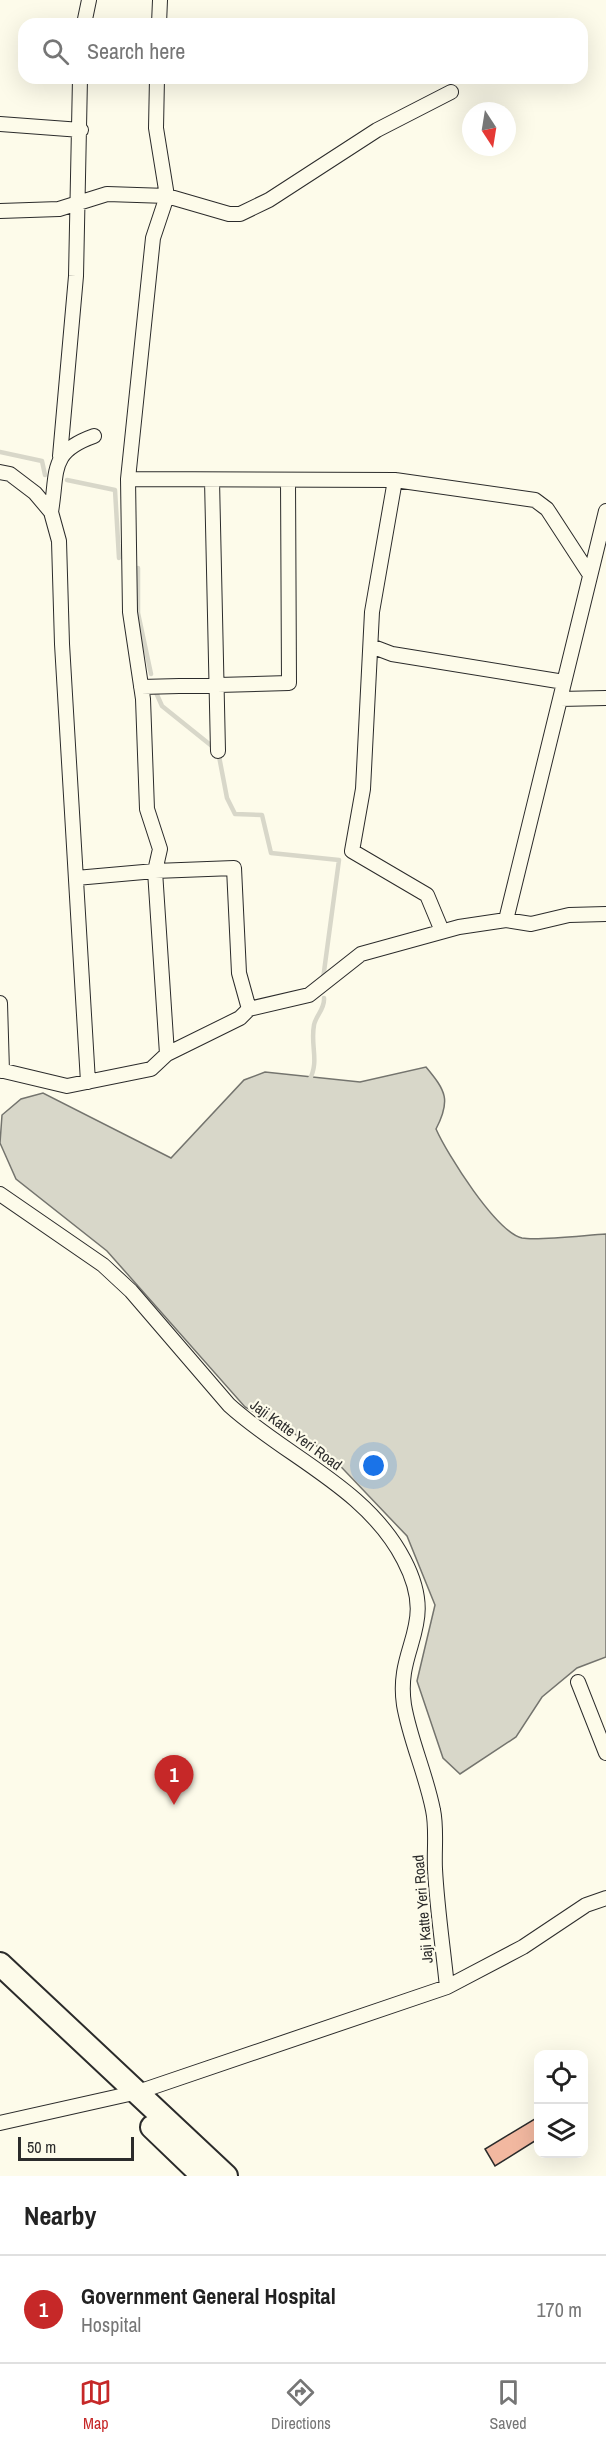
<!DOCTYPE html>
<html lang="en">
<head>
<meta charset="utf-8">
<style>
	:root { --surface:#fff; --page:#f2f2f2; --text:#222; --muted:#767676; --line:#e0e0e0; --accent:#c62828 }
	body { margin:0; font-family:"Archivo Narrow",sans-serif; background:var(--page); color:var(--text) }
	.controls { position:absolute; right:18px; bottom:18px; display:grid; overflow:hidden; border-radius:12px; box-shadow:0 6px 24px #0002 }
	.controls button { width:54px; height:54px; display:grid; place-items:center; padding:0; border:0; border-bottom:2px solid var(--line); background:var(--surface); color:var(--text); font:30px sans-serif }
	.compass { position:absolute; left:462px; top:102px; width:54px; height:54px; border-radius:50%; background:var(--surface); box-shadow:0 6px 24px #0002; rotate:168deg }
	.scale { position:absolute; left:18px; bottom:15px; width:116px; box-sizing:border-box; padding-left:6px; border:3px solid #2b2b2b; border-top:0; font-size:16px; line-height:21px; white-space:nowrap; color:#2b2b2b; -webkit-text-stroke:4px #fdfbea; paint-order:stroke }
	.you { position:absolute; left:374px; top:1466px; width:21px; height:21px; margin:-15px; border:4px solid #fff; border-radius:50%; background:#1a73e8; box-shadow:0 0 0 9px #1a73e833 }
	.badge { display:grid; place-items:center; width:39px; height:39px; border-radius:50%; background:var(--accent); color:#fff; font-size:20px; font-weight:700 }
	.pin { position:absolute; translate:-50% -50px; filter:drop-shadow(0 2px 3px #0008) }
	.pin::after { content:''; position:absolute; top:32px; width:21px; height:18px; background:inherit; clip-path:polygon(0 0,100% 0,50% 100%) }
	.list { margin:0; padding:0; list-style:none }
	h2 { display:flex; justify-content:space-between; align-items:center; height:78px; margin:0; padding:0 24px; font-size:26px }
	h2 small { font-size:20px; font-weight:400; color:var(--muted) }
	.list li { display:grid; grid-template-columns:39px 1fr auto; gap:18px; align-items:center; box-sizing:border-box; height:108px; padding:0 24px; border-top:2px solid var(--line) }
	.list b { display:block; font-size:22px; white-space:nowrap }
	.list p { margin:0; font-size:20px; white-space:nowrap; color:var(--muted) }
	.list em { font-size:20px; font-style:normal; color:var(--muted) }
	.icon { flex:none; width:33px; height:33px; fill:none; stroke:currentColor; stroke-width:2; stroke-linecap:round; stroke-linejoin:round }
	.map { position:relative; flex:none; width:606px; height:2176px; overflow:hidden }
	.search { position:absolute; background:var(--surface); box-shadow:0 6px 24px #0002; left:18px; right:18px; top:18px; height:66px; display:flex; align-items:center; gap:15px; box-sizing:border-box; padding:0 21px; border-radius:18px; color:var(--muted); font-size:22px }
	.sheet { height:186px; background:var(--surface) }
	nav { display:flex; justify-content:space-around; align-items:center; box-sizing:border-box; height:84px; border-top:2px solid var(--line); background:var(--surface); font-size:16px; color:var(--muted) }
	nav a { display:grid; justify-items:center; gap:3px }
	nav .on { color:var(--accent) }
	.map>svg:first-child { display:block }
	.water { fill:#d8d7c9; stroke:#74746e; stroke-width:1.5 }
	.lines { fill:none; stroke-linecap:round; stroke-linejoin:round }
	.stream { stroke:#d8d7c9; stroke-width:4.5 }
	.building { fill:#f2b8a0; stroke:#2b2b2b; stroke-width:1.5 }
	.minor-casing { stroke:#2b2b2b; stroke-width:16 }
	.trunk-casing { stroke:#2b2b2b; stroke-width:26 }
	.minor { stroke:#fdfbea; stroke-width:14 }
	.trunk { stroke:#fdfbea; stroke-width:22 }
	.labels { text-anchor:middle; stroke-width:4.5; stroke-linejoin:round; paint-order:stroke }
	.street-label { font-size:15px; fill:#2b2b2b; stroke:#fdfbea }
</style>
</head>
<body>
<div class="map">
<svg width="606" height="2176" viewBox="0 0 606 2176">
	<rect width="100%" height="100%" fill="#fdfbea"/>
	<path class="water" d="M426,1067C446,1091 451,1100 436,1129C447,1154 496,1232 522,1238C538,1241 587,1235 606,1234V1657L577,1668L542,1697L516,1737L460,1774L443,1758L417,1681L435,1605L407,1536L326,1451L245,1407L107,1251L16,1179L0,1143L2,1115L21,1099L43,1093L171,1158L244,1080L265,1072L360,1082Z"/>
	<g class="lines">
		<path class="stream" d="M0,452L42,461L45,475
			M67,480L115,490L119,558
			M138,568V613L151,674
			M154,688L162,706L218,751L227,798L235,814L262,815L271,853L339,860L323,979
			M309,1081C320,1061 310,1046 314,1025C316,1015 325,1009 324,998"/>
	</g>
	<path class="building" d="M538,2117V2139L495,2166L485,2149Z"/>
	<g class="lines">
		<g class="minor-casing">
			<path id="minor" d="M84,24L89,0
				M159,24L160,0
				M0,124L81,130
				M0,211L59,209L107,194L167,196L229,214H240L269,200L377,130L451,92
				M60,456L76,276L80,78
				M0,472L10,474L35,493L51,512L59,541L62,644L88,1082
				M128,479L395,480L535,500L547,509L590,575
				M212,480L218,751
				M395,480L372,612L363,789L352,851L427,895L442,931
				M51,512C58,470 49,452 94,436
				M371,646L392,654L564,682
				M141,687L289,683L288,480
				M560,699L606,698
				M76,878L155,871L234,868L239,973L249,1009
				M506,920L606,511
				M0,1003L2,1071
				M167,1054L240,1018L249,1009L309,995L361,954L459,927L506,920L531,924L569,915L606,914
				M0,1070L67,1086L151,1069L167,1054L155,871L160,849L147,809L143,699L130,612L128,479L153,238L167,196L156,128L157,78
				M0,1194L103,1265L131,1291L229,1405C286,1457 367,1488 404,1560C439,1627 395,1645 404,1705C410,1740 426,1774 433,1810C437,1828 434,1850 435,1869C437,1908 443,1947 447,1987
				M578,1682L606,1753
				M0,2123L138,2092L447,1987L523,1947L586,1905L606,1898"/>
		</g>
		<g class="trunk-casing">
			<path id="trunk" d="M0,1964L226,2176
				M152,2127L203,2176"/>
		</g>
		<use href="#minor" class="minor"/>
		<use href="#trunk" class="trunk"/>
	</g>
	<g class="labels">
		<g class="street-label">
			<text transform="translate(296 1435) rotate(36)" y="5">Jaji Katte Yeri Road</text>
			<text transform="translate(423 1909) rotate(-95)" y="5">Jaji Katte Yeri Road</text>
		</g>
	</g>
</svg>
<div class="controls">
<button><svg class="icon" aria-label="locate" viewBox="0 0 24 24"><circle cx="12" cy="12" r="6"/><path d="M12 2v4M12 18v4M2 12h4M18 12h4"/></svg></button>
<button><svg class="icon" aria-label="layers" viewBox="0 0 24 24"><path d="M12 4l9 5-9 5-9-5zM3 14l9 5 9-5"/></svg></button>
</div>
<svg class="compass" viewBox="-18 -18 36 36"><path d="M0-13l5 13h-10z" fill="#e53935"/><path d="M0 13l5-13h-10z" fill="#767676"/></svg>
<div class="scale">50 m</div>
<div class="you"></div>
<div class="pin badge" style="left:174px;top:1805px">1</div>
<div class="search"><svg class="icon" aria-label="search" viewBox="0 0 24 24"><circle cx="10" cy="10" r="6"/><path d="M15 15l6 6"/></svg>Search here</div>
</div>
<section class="sheet">
<h2>Nearby<small></small></h2>
<ul class="list">
<li><span class="badge">1</span><div><b>Government General Hospital</b><p>Hospital</p></div><em>170 m</em></li>
</ul>
</section>
<nav>
<a class="on"><svg class="icon" aria-label="map" viewBox="0 0 24 24"><path d="M3 6l6-2 6 2 6-2v14l-6 2-6-2-6 2zM9 4v14M15 6v14"/></svg>Map</a>
<a><svg class="icon" aria-label="directions" viewBox="0 0 24 24"><path d="M12 3l9 9-9 9-9-9zM9 14v-3h6M13 9l2 2-2 2"/></svg>Directions</a>
<a><svg class="icon" aria-label="saved" viewBox="0 0 24 24"><path d="M7 4h10v16l-5-4-5 4z"/></svg>Saved</a>
</nav>
</body>
</html>
